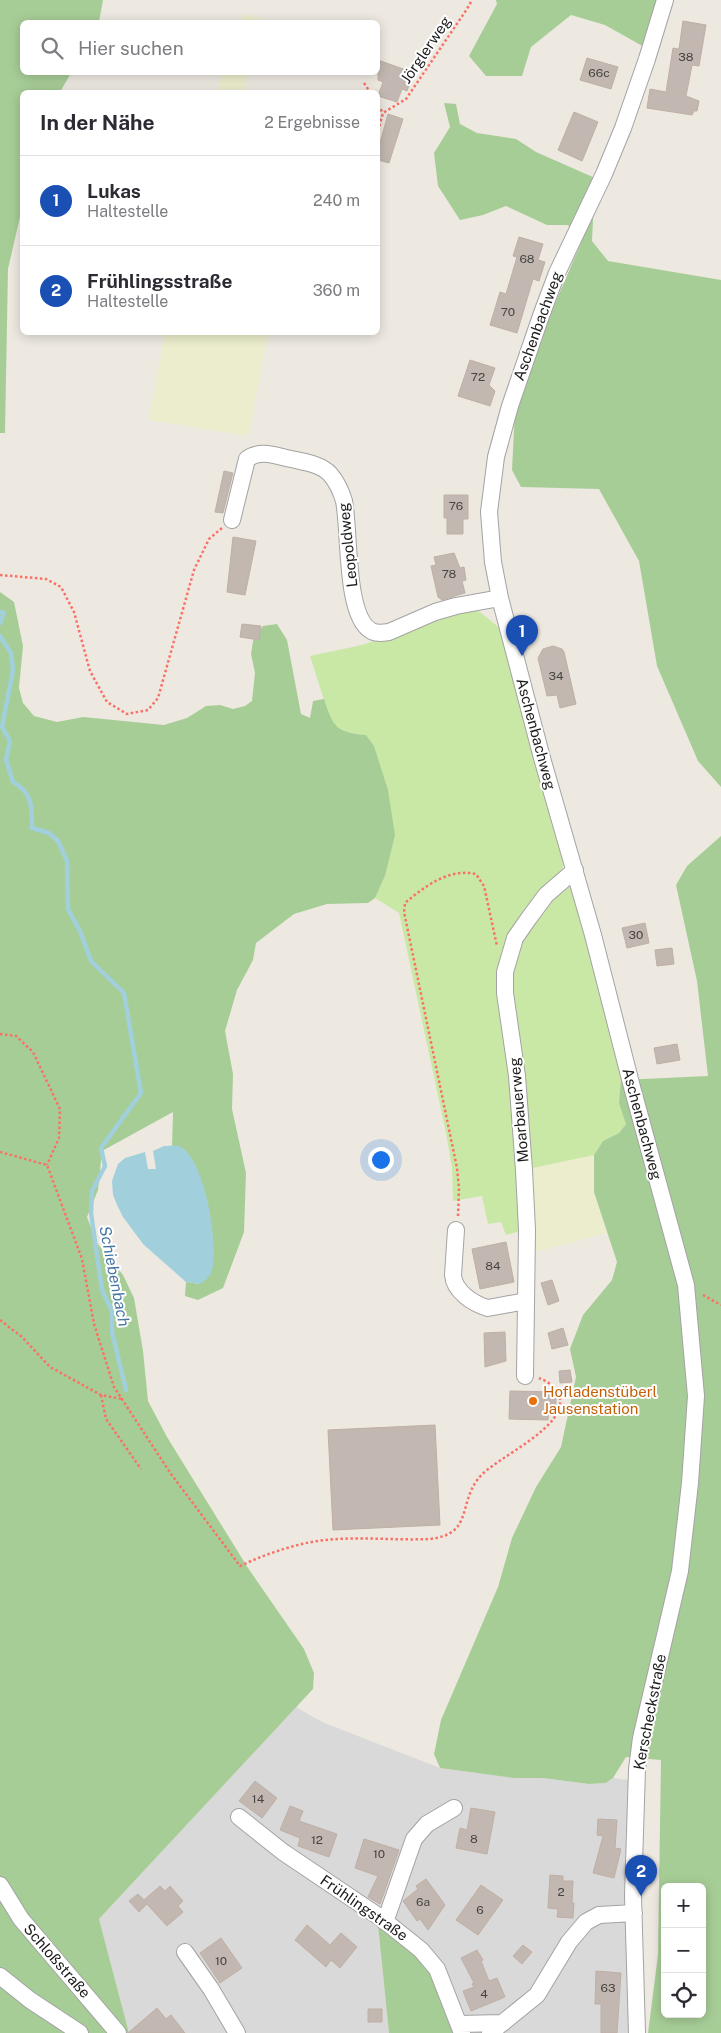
<!DOCTYPE html>
<html lang="de">
<head>
<meta charset="utf-8">
<style>
	:root { --surface:#fff; --page:#f2f2f3; --text:#2b2b33; --muted:#7c7c81; --line:#e1e1e2; --accent:#c70006 }
	body { margin:0; font-family:"Public Sans",sans-serif; background:var(--page); color:var(--text) }
	.controls { position:absolute; right:15px; bottom:15px; display:grid; overflow:hidden; border-radius:8px; box-shadow:0 2px 12px #0003 }
	.controls button { width:45px; height:45px; display:grid; place-items:center; padding:0; border:0; border-bottom:1px solid var(--line); background:var(--surface); color:var(--text); font:25px sans-serif }
	.you { position:absolute; left:380px; top:1159px; width:18px; height:18px; margin:-12px; border:4px solid #fff; border-radius:50%; background:#1a73e8; box-shadow:0 0 0 8px #1a73e833 }
	.badge { display:grid; place-items:center; width:32px; height:32px; border-radius:50%; background:var(--accent); color:#fff; font-size:16px; font-weight:700 }
	.pin { position:absolute; translate:-50% -41px; filter:drop-shadow(0 1px 2px #0008) }
	.pin::after { content:''; position:absolute; top:26px; width:18px; height:15px; background:inherit; clip-path:polygon(0 0,100% 0,50% 100%) }
	.list { margin:0; padding:0; list-style:none }
	h2 { display:flex; justify-content:space-between; align-items:center; height:65px; margin:0; padding:0 20px; font-size:21px }
	h2 small { font-size:16px; font-weight:400; color:var(--muted) }
	.list li { display:grid; grid-template-columns:32px 1fr auto; gap:15px; align-items:center; box-sizing:border-box; height:90px; padding:0 20px; border-top:1px solid var(--line) }
	.list b { display:block; font-size:19px; white-space:nowrap }
	.list p { margin:0; font-size:16px; white-space:nowrap; color:var(--muted) }
	.list em { font-size:16px; font-style:normal; color:var(--muted) }
	.icon { flex:none; width:28px; height:28px; fill:none; stroke:currentColor; stroke-width:2; stroke-linecap:round; stroke-linejoin:round }
	.map { position:relative; flex:none; width:721px; height:2033px; overflow:hidden }
	.search { position:absolute; background:var(--surface); box-shadow:0 2px 12px #0003; left:20px; top:20px; width:360px; height:55px; display:flex; align-items:center; gap:12px; box-sizing:border-box; padding:0 18px; border-radius:8px; color:var(--muted); font-size:19px }
	.panel { position:absolute; background:var(--surface); box-shadow:0 2px 12px #0003; left:20px; top:90px; width:360px; height:245px; border-radius:8px }
	.map>svg:first-child { display:block }
	.residential { fill:#dad9d9 }
	.farmland { fill:#ebedcc }
	.grass { fill:#c9e8a6 }
	.forest { fill:#a7cd96; fill-rule:evenodd }
	.water { fill:#a1d0dc }
	.lines { fill:none; stroke-linecap:round; stroke-linejoin:round }
	.stream { stroke:#a1d0dc; stroke-width:4.5 }
	.building { fill:#c2b8b1; stroke:#bfafa4 }
	.minor-casing { stroke:#a3a3a3; stroke-width:18 }
	.path { stroke:#f97166; stroke-width:2.5; stroke-dasharray:2.5 2.5; stroke-linecap:butt }
	.minor { stroke:#fff; stroke-width:16 }
	.food-dot { fill:#e8710a; stroke:#fff; stroke-width:2 }
	.labels { text-anchor:middle; stroke-width:4; stroke-linejoin:round; paint-order:stroke }
	.number-label { font-size:12px; fill:#464341 }
	.street-label { font-size:15px; fill:#1c1c1c; stroke:#fff }
	.food-label { font-size:15px; fill:#c56008; stroke:#fff; text-anchor:start }
	.water-label { font-size:16px; font-style:italic; fill:#4677a3; stroke:#fff }
</style>
</head>
<body>
<div class="map">
<svg width="721" height="2033" viewBox="0 0 721 2033">
	<rect width="100%" height="100%" fill="#ede9e1"/>
	<path class="residential" d="M296,1707L322,1722L440,1768L513,1778H543L589,1784L606,1783L613,1778L629,1780L626,1896L629,2033H459L378,1925L389,2033H129L99,1919Z"/>
	<path class="farmland" d="M243,14L261,18L260,22H240Z
		M223,73H248L243,92H217Z
		M165,333H268L248,436L149,420Z
		M594,1155V1192L607,1233L531,1253L528,1169Z"/>
	<path class="grass" d="M469,609L480,612L501,629L565,861L561,872L507,952L524,1230L506,1235L501,1222L488,1224L482,1196L453,1201L452,1168L446,1133L399,913L375,898L385,876L366,735C351,733 339,732 330,719L310,656L362,645Z
		M567,885L573,890L624,1079L626,1124L619,1133L603,1141L594,1155L528,1169L509,993L514,954L532,920Z"/>
	<path class="forest" d="M0,0H103L99,22H22V72L71,73L60,92H22V208L8,269L5,433H0Z
		M496,0H661L646,48L605,25L571,15L531,47L522,76H486L469,56L497,4Z
		M444,103L456,104L460,124L477,133L516,139L536,152L595,178L592,241L608,261L721,280V787L698,761L657,666L639,561L599,489L521,487L512,470L515,410L529,364L581,243L568,225H547L506,206L483,215L460,220L438,186L434,153L450,127Z
		M0,592L14,602L23,646L19,688L23,703L34,716L57,722L83,717L164,725L187,718L206,706L220,705L233,709L245,706L252,701L255,673L251,654L253,641L263,626L277,624L287,640L301,714L310,718L313,701L324,699C333,727 336,732 366,735L374,746L388,790L395,835L385,876L375,898L368,903L327,904L294,914L256,943L253,960L237,990L225,1031L233,1074L232,1109L246,1173L244,1232L223,1288L198,1300L185,1296L186,1282L200,1284L180,1147L172,1146L173,1112L102,1151L98,1190L87,1217L97,1243L123,1275L134,1298L143,1351L148,1401L167,1437L248,1568L304,1649L314,1673L313,1689L99,1919L129,2033H0Z
		M721,836V2033H648L658,1955L661,1760L626,1757L613,1778L606,1783L589,1784L543,1778H513L440,1768L434,1754L441,1720L498,1587L512,1538L536,1487L561,1447L576,1377L570,1349L583,1315L612,1280L617,1262L594,1192V1155L603,1141L619,1133L626,1124L619,1103L621,1080L708,1076L697,981L676,885L687,866ZM665,1887H702V2014H665Z
		M378,1925L428,1962L459,2033H389Z"/>
	<path class="water" d="M164,1146C168,1146 175,1145 179,1146C205,1157 219,1245 212,1270C210,1277 206,1280 200,1284L186,1282L143,1244L123,1217L118,1207L113,1195L112,1181L118,1164L125,1158L145,1152L148,1169H156L153,1151Z"/>
	<g class="lines">
		<path class="stream" d="M0,612L4,613L0,623
			M0,636L11,653L13,670L2,727L10,741L6,760L13,782C33,793 32,808 32,828L49,833L58,841L67,861L68,909L80,931L91,961L124,993L141,1093L101,1148L105,1166L92,1191L91,1213L102,1290L112,1311V1332L126,1390"/>
	</g>
	<path class="building" d="M683,21L706,25L699,66L692,65L686,96L699,101L697,111H694L692,115L647,108L650,89L666,92L673,48L679,49Z
		M587,58L618,67L611,89L580,80Z
		M378,60L406,70L405,72L413,75L407,91L402,89L397,102L378,96L383,82L378,80Z
		M574,112L598,122L582,161L558,150Z
		M388,114L403,119L389,163L378,160V150Z
		M519,237L543,244L538,260L545,262L539,281L533,279L517,333L490,325L500,292L506,294L517,257L513,256Z
		M470,360L495,368L489,385L495,391L490,406L458,396Z
		M224,471L233,473L223,513L215,512Z
		M444,495H468V519H463V534H447V518H444Z
		M233,537L256,541L245,595L227,592Z
		M454,553L460,568L464,567L466,580L462,581L465,593L442,600L438,597L431,566L436,565L434,557Z
		M242,624L261,626L259,640L240,637Z
		M553,646L562,649L564,652L576,704L560,708L557,695L547,696L538,658L543,649Z
		M645,923L649,943L627,948L622,928Z
		M672,948L674,964L657,966L655,950Z
		M677,1044L680,1060L657,1064L654,1048Z
		M506,1242L514,1282L480,1289L472,1249Z
		M552,1280L559,1301L548,1305L541,1283Z
		M563,1328L568,1345L552,1349L548,1333Z
		M505,1332L506,1361L485,1367L484,1333Z
		M570,1370L572,1382L560,1383L559,1371Z
		M510,1391L556,1392V1410H549L548,1420L509,1419Z
		M435,1425L440,1525L333,1530L328,1430Z
		M255,1781L277,1798L262,1818L239,1801Z
		M290,1806L303,1811L299,1821L337,1834L329,1857L298,1846L300,1838L280,1830Z
		M471,1808L495,1812L487,1854L456,1848L460,1828L467,1830Z
		M598,1819L617,1820L615,1848L621,1849L614,1878L593,1873L603,1836L597,1835Z
		M364,1839L399,1850L380,1904L368,1897L378,1876L355,1868Z
		M550,1875L563,1876V1881H573L572,1903H574L573,1918L557,1917L558,1909L548,1908Z
		M426,1879L445,1905L428,1930L420,1919L417,1921L403,1901L418,1889L416,1886Z
		M481,1885L503,1900L478,1935L456,1920Z
		M160,1886L165,1891L170,1886L183,1901L178,1906L183,1912L167,1926L147,1904L139,1912L129,1901L138,1894L144,1900Z
		M307,1925L330,1945L341,1933L357,1947L340,1968L331,1960L326,1967L295,1940Z
		M221,1938L242,1968L220,1983L200,1953Z
		M523,1945L532,1952L522,1964L513,1956Z
		M477,1950L483,1960L481,1961L489,1981L497,1978L505,1997L471,2011L463,1991L474,1987L472,1984L474,1983L461,1958Z
		M596,1971L621,1973L617,2033H601V2004H595Z
		M157,2008L166,2019L171,2015L185,2033H128Z
		M368,2009H382V2022H368Z"/>
	<g class="lines">
		<g class="minor-casing">
			<path id="minor" d="M232,520L247,459C261,449 276,456 291,459C304,462 321,464 330,474C337,482 341,491 344,501C350,531 345,614 370,630C375,634 382,633 389,632L435,612L456,606L500,598
				M456,1230L453,1275C454,1291 473,1304 488,1308L526,1301
				M525,1376L527,1230L524,1170L517,1076L505,993V972L515,938L529,918L546,895L575,870
				M239,1817L283,1852L381,1918L421,1950L437,1969L462,2033
				M0,1885L21,1919L118,2033
				M385,1922L414,1839L427,1824L454,1808
				M185,1952L211,1989L237,2033
				M0,1976L30,2000L80,2033
				M459,2024L503,2023
				M490,2033L537,1995L569,1942L586,1922L599,1915L634,1913
				M637,2033L633,1896L637,1769L641,1738L680,1571L690,1483L696,1396L686,1285L632,1087L593,935L542,758L500,598L493,562L489,512L496,457L510,406L542,313L557,273L604,174L623,128L647,59L665,0"/>
		</g>
		<path class="path" d="M364,83L370,92
			M378,105L383,113
			M378,131L383,113L406,99L467,9L472,0
			M0,575L46,579L61,587L74,612L90,671L107,702L127,714L148,710L158,698L194,570L209,539L222,528
			M0,1034L16,1036L33,1052L60,1109L59,1138L47,1165
			M0,1152L47,1165L82,1259L94,1324L114,1387L171,1474L240,1566C259,1557 281,1549 302,1544C343,1534 388,1541 430,1539C473,1534 458,1505 478,1479C494,1457 571,1428 559,1394C556,1386 546,1381 539,1378
			M458,1216L459,1188L457,1168L404,912L405,903C425,886 449,868 476,874L484,886L497,946
			M703,1295L721,1305
			M0,1320L22,1337L50,1367L101,1395L122,1399
			M101,1395L106,1419L141,1469"/>
		<use href="#minor" class="minor"/>
	</g>
	<circle class="food-dot" cx="533" cy="1401" r="5"/>
	<g class="labels">
		<g class="number-label">
			<text x="686" y="61">38</text>
			<text x="599" y="77">66c</text>
			<text x="527" y="263">68</text>
			<text x="508" y="316">70</text>
			<text x="478" y="381">72</text>
			<text x="456" y="510">76</text>
			<text x="449" y="578">78</text>
			<text x="556" y="680">34</text>
			<text x="636" y="939">30</text>
			<text x="493" y="1270">84</text>
			<text x="258" y="1803">14</text>
			<text x="474" y="1843">8</text>
			<text x="317" y="1844">12</text>
			<text x="379" y="1858">10</text>
			<text x="561" y="1896">2</text>
			<text x="423" y="1906">6a</text>
			<text x="480" y="1914">6</text>
			<text x="221" y="1965">10</text>
			<text x="608" y="1992">63</text>
			<text x="484" y="1998">4</text>
		</g>
		<g class="street-label">
			<text transform="translate(426 50) rotate(-56)" y="5">Jörglerweg</text>
			<text transform="translate(538 326) rotate(-70)" y="5">Aschenbachweg</text>
			<text transform="translate(348 545) rotate(-96)" y="5">Leopoldweg</text>
			<text transform="translate(536 734) rotate(75)" y="5">Aschenbachweg</text>
			<text transform="translate(519 1110) rotate(-95)" y="5">Moarbauerweg</text>
			<text transform="translate(642 1124) rotate(75)" y="5">Aschenbachweg</text>
			<text transform="translate(650 1712) rotate(-79)" y="5">Kerscheckstraße</text>
			<text transform="translate(364 1908) rotate(35)" y="5">Frühlingstraße</text>
			<text transform="translate(57 1961) rotate(49)" y="5">Schloßstraße</text>
		</g>
		<g class="food-label">
			<text x="543" y="1397">Hofladenstüberl<tspan x="543" dy="17">Jausenstation</tspan></text>
		</g>
		<g class="water-label">
			<text transform="translate(115 1276) rotate(79)" y="6">Schiebenbach</text>
		</g>
	</g>
</svg>
<div class="controls">
<button>+</button>
<button>−</button>
<button><svg class="icon" aria-label="locate" viewBox="0 0 24 24"><circle cx="12" cy="12" r="6"/><path d="M12 2v4M12 18v4M2 12h4M18 12h4"/></svg></button>
</div>
<div class="you"></div>
<div class="pin badge" style="left:522px;top:656px;background:#1a4fb4">1</div>
<div class="pin badge" style="left:641px;top:1896px;background:#1a4fb4">2</div>
<div class="search"><svg class="icon" aria-label="search" viewBox="0 0 24 24"><circle cx="10" cy="10" r="6"/><path d="M15 15l6 6"/></svg>Hier suchen</div>
<section class="panel">
<h2>In der Nähe<small>2 Ergebnisse</small></h2>
<ul class="list">
<li><span class="badge" style="background:#1a4fb4">1</span><div><b>Lukas</b><p>Haltestelle</p></div><em>240 m</em></li>
<li><span class="badge" style="background:#1a4fb4">2</span><div><b>Frühlingsstraße</b><p>Haltestelle</p></div><em>360 m</em></li>
</ul>
</section>
</div>
</body>
</html>
